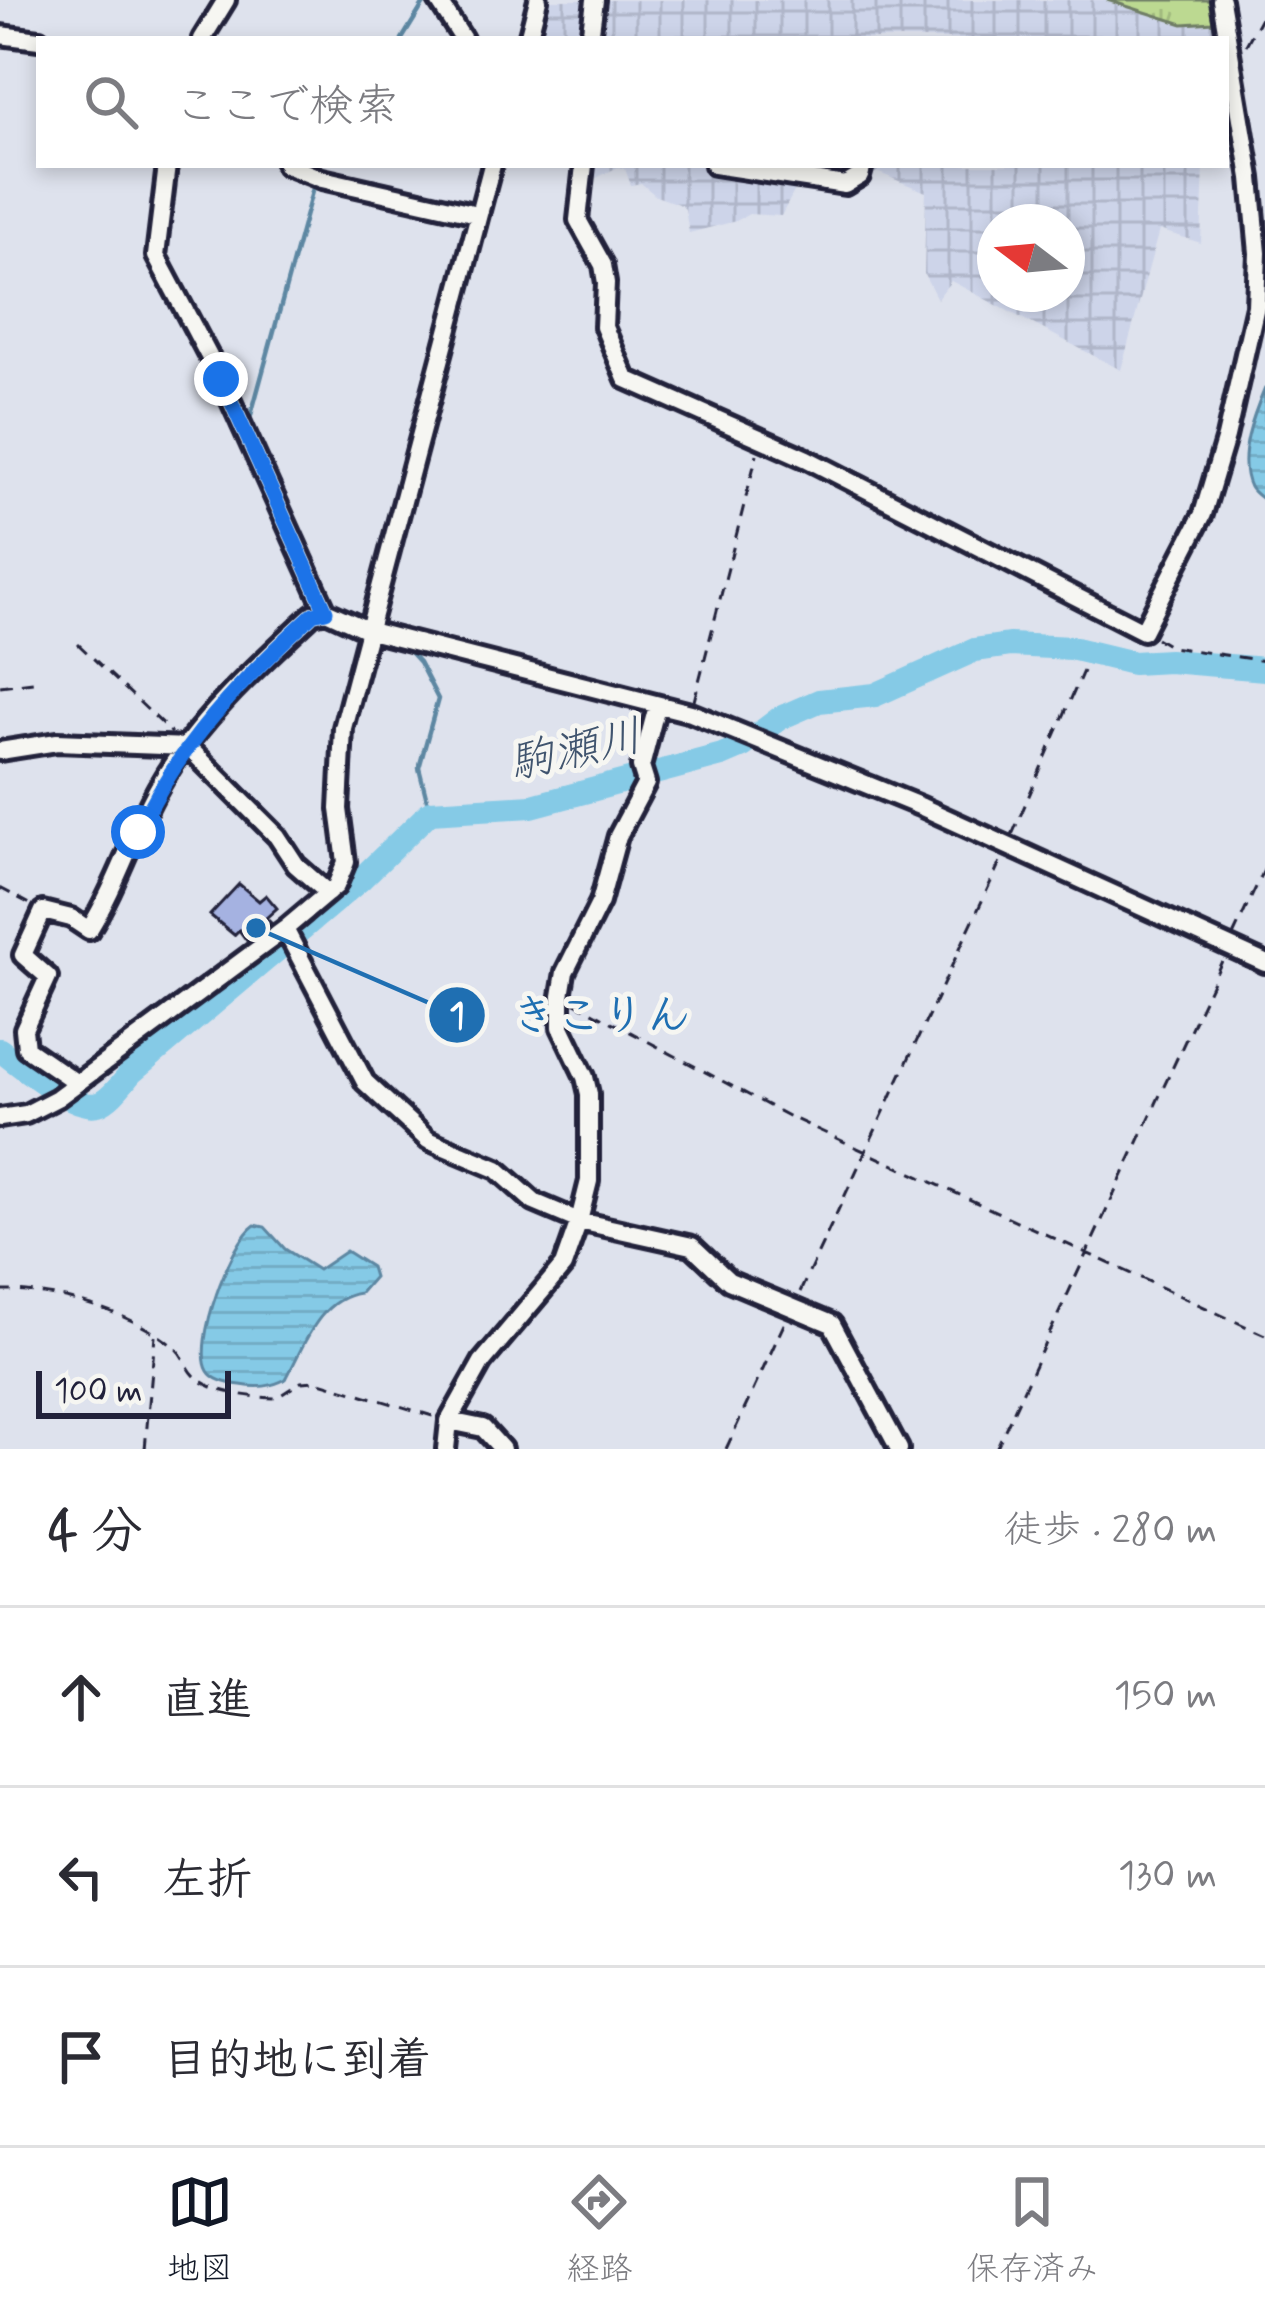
<!DOCTYPE html>
<html lang="ja">
<head>
<meta charset="utf-8">
<style>
	:root { --surface:#fff; --page:#f2f2f3; --text:#2b2b33; --muted:#7c7c81; --line:#e1e1e2; --accent:#111827 }
	body { margin:0; font-family:Mynerve,"Klee One",sans-serif; background:var(--page); color:var(--text) }
	.compass { position:absolute; left:977px; top:204px; width:108px; height:108px; border-radius:50%; background:var(--surface); box-shadow:0 6px 18px #0003; rotate:286deg }
	.scale { position:absolute; left:36px; bottom:30px; width:195px; box-sizing:border-box; padding-left:12px; border:6px solid #22223b; border-top:0; font-size:33px; line-height:42px; white-space:nowrap; color:#22223b; -webkit-text-stroke:9px #f6f6f2; paint-order:stroke }
	.stop { position:absolute; width:36px; height:36px; margin:-27px; border:9px solid #1a73e8; border-radius:50%; background:#fff }
	.stop.end { background:#1a73e8; border-color:#fff; box-shadow:0 3px 12px #0008 }
	.list { margin:0; padding:0; list-style:none }
	h2 { display:flex; justify-content:space-between; align-items:center; height:156px; margin:0; padding:0 48px; font-size:51px }
	h2 small { font-size:39px; font-weight:400; color:var(--muted) }
	.list li { display:grid; grid-template-columns:78px 1fr auto; gap:36px; align-items:center; box-sizing:border-box; height:180px; padding:0 48px; border-top:3px solid var(--line) }
	.list b { display:block; font-size:45px; white-space:nowrap }
	.list em { font-size:39px; font-style:normal; color:var(--muted) }
	.icon { flex:none; width:66px; height:66px; fill:none; stroke:currentColor; stroke-width:2; stroke-linecap:round; stroke-linejoin:round }
	.map { position:relative; flex:none; width:1265px; height:1449px; overflow:hidden }
	.search { position:absolute; background:var(--surface); box-shadow:0 6px 18px #0003; left:36px; right:36px; top:36px; height:132px; display:flex; align-items:center; gap:30px; box-sizing:border-box; padding:0 42px; border-radius:0px; color:var(--muted); font-size:45px }
	.sheet { height:696px; background:var(--surface) }
	nav { display:flex; justify-content:space-around; align-items:center; box-sizing:border-box; height:168px; border-top:3px solid var(--line); background:var(--surface); font-size:33px; color:var(--muted) }
	nav a { display:grid; justify-items:center; gap:6px }
	nav .on { color:var(--accent) }
	.map>svg:first-child { display:block }
	.industrial { fill:url(#industrial-grid); fill-rule:evenodd }
	.grass { fill:url(#grass-tufts); stroke:#6f7e66; stroke-width:3 }
	.water { fill:url(#water-rules); stroke:#5d87a2; stroke-width:3 }
	.lines { fill:none; stroke-linecap:round; stroke-linejoin:round }
	.stream { stroke:#5d87a2; stroke-width:4.5 }
	.river { stroke:#85cae6; stroke-width:24 }
	.building { fill:#a5b2e1; stroke:#22223b; stroke-width:3 }
	.minor-casing { stroke:#22223b; stroke-width:26 }
	.path { stroke:#22223b; stroke-width:3; stroke-dasharray:12 9; stroke-linecap:butt }
	.minor { stroke:#f6f6f2; stroke-width:16 }
	.route { stroke:#1a73e8; stroke-width:15 }
	.labels { text-anchor:middle; stroke-width:10; stroke-linejoin:round; paint-order:stroke }
	.water-label { font-size:45px; font-style:italic; fill:#40546e; stroke:#f6f6f2 }
	.leader { fill:none; stroke:#1f6fb2; stroke-width:4.5 }
	.callout-dot { fill:#1f6fb2; stroke:#f6f6f2; stroke-width:4.5 }
	.mark-label { font-size:36px; text-anchor:middle; font-weight:bold; fill:#fff }
	.callout-label { font-size:45px; text-anchor:middle; font-weight:bold; fill:#1f6fb2; stroke:#f6f6f2; stroke-width:10; stroke-linejoin:round; paint-order:stroke }
</style>
</head>
<body>
<div class="map">
<svg width="1265" height="1449" viewBox="0 0 1265 1449">
	<defs>
		<pattern id="industrial-grid" width="8" height="8" patternUnits="userSpaceOnUse" patternTransform="scale(3)"><rect width="8" height="8" fill="#cdd4e9"/><path d="M0 4h8M4 0v8" fill="none" stroke="#b0b6c9"/></pattern>
		<pattern id="grass-tufts" width="24" height="20" patternUnits="userSpaceOnUse" patternTransform="scale(3)"><rect width="24" height="20" fill="#bcd991"/><path d="M3 7l-1-3M5 7V3M7 7l1-3M15 17l-1-3M17 17v-4M19 17l1-3" fill="none" stroke="#a1ba7e"/></pattern>
		<pattern id="water-rules" width="6" height="5" patternUnits="userSpaceOnUse" patternTransform="scale(3)"><rect width="6" height="5" fill="#85cae6"/><path d="M0 2.5h6" fill="none" stroke="#73adc6"/></pattern>
	</defs>
	<rect width="100%" height="100%" fill="#dee2ed"/>
	<filter id="ink" filterUnits="userSpaceOnUse"><feTurbulence type="fractalNoise" baseFrequency=".00833" numOctaves="2"/><feDisplacementMap in="SourceGraphic" scale="24" xChannelSelector="R" yChannelSelector="G"/><feConvolveMatrix kernelMatrix="1 2 1 2 8 2 1 2 1" color-interpolation-filters="sRGB"/></filter>
	<g filter="url(#ink)">
		<path class="industrial" d="M546,0H1107L1183,24L1213,22L1216,39H535Z
			M595,165H1204L1201,243L1159,230L1121,370L951,281L937,299L924,274L926,192L877,172L866,179L797,186L781,216L749,214L736,221L689,233L685,209L681,205L656,196L641,183L631,185L625,169L618,167L594,179ZM995,222H1067V294H995Z"/>
		<path class="grass" d="M1107,0H1209L1213,22L1183,24Z"/>
		<path class="water" d="M1265,388V501C1260,497 1253,493 1250,487C1236,458 1254,414 1265,388Z
			M255,1225L265,1227L285,1249L318,1270L346,1251L371,1267L374,1277L360,1293C318,1299 304,1346 286,1379C271,1387 258,1388 241,1385C230,1384 214,1381 208,1371C192,1344 231,1241 255,1225Z"/>
		<g class="lines">
			<path class="stream" d="M402,39L426,0
				M248,426L313,188
				M277,484L314,566
				M406,648L419,662L438,699L419,768L430,812"/>
			<path class="river" d="M0,1050C20,1065 74,1111 98,1104C111,1100 123,1082 132,1072L362,878L430,812L532,806L722,755L743,746L780,718L819,701L875,695L975,650L1010,645L1071,648L1133,663L1169,661L1265,669"/>
		</g>
		<path class="building" d="M239,884L259,901L266,895L277,908L266,918L271,923L247,941L239,930L234,935L210,915Z"/>
		<g class="lines">
			<g class="minor-casing">
				<path id="minor" d="M438,0L463,39
					M0,35L39,40
					M202,39L226,0
					M528,39L538,0
					M590,39L595,0
					M167,165L156,256L221,379L326,611
					M286,165L322,179L477,214
					M584,165L578,220L603,265L606,283L604,327L626,379L807,459L1143,631L1203,514L1226,437L1256,306L1258,253L1251,178L1221,0
					M714,165L845,185L860,176L863,165
					M0,751L57,742L188,747L277,836L296,865L328,893
					M285,929L365,1082L428,1140L497,1169L534,1202L579,1221L692,1246L729,1281L832,1324L899,1449
					M77,1083L26,1048L24,1029L48,977L23,955L43,911L71,918L89,930C118,883 132,834 158,788C194,723 259,664 313,614L326,611L370,631L691,713L922,807L1265,963
					M0,1118L26,1114L57,1098L285,929L336,886L346,862L339,809L343,728L492,165
					M449,1421L483,1428L502,1449
					M446,1449L449,1421L482,1362L563,1266L579,1221L589,1181V1094L585,1077L561,1027V996L565,972L600,902L618,836L646,783L641,767L657,706"/>
			</g>
			<path class="path" d="M1246,45L1265,10
				M1156,638L1171,647L1265,661
				M78,644L172,733
				M0,686L33,682
				M694,701L757,454
				M1012,835L1083,671
				M0,888L30,904
				M1233,936L1265,868
				M574,1002L788,1116L1265,1335
				M0,1291C55,1290 131,1311 174,1347C184,1355 187,1369 196,1377C214,1394 253,1397 276,1398L301,1382L317,1381L436,1417
				M800,1292L1001,860
				M145,1449L155,1336
				M726,1449L785,1322
				M996,1449L1222,961"/>
			<use href="#minor" class="minor"/>
		</g>
	</g>
	<g class="lines" filter="url(#ink)">
		<path class="route" d="M138,832C178,745 244,678 313,614L326,611L221,379"/>
	</g>
	<g class="labels">
		<g class="water-label">
			<text transform="translate(575 748) rotate(-13)" y="16">駒瀬川</text>
		</g>
	</g>
	<path class="leader" d="M256 928L457 1015"/>
	<g class="callout-dot">
		<circle cx="256" cy="928" r="12"/>
		<circle cx="457" cy="1015" r="30"/>
	</g>
	<g class="mark-label">
		<text x="457" y="1027">1</text>
	</g>
	<g class="callout-label">
		<text x="601" y="1030">きこりん</text>
	</g>
</svg>
<svg class="compass" viewBox="-18 -18 36 36"><path d="M0-13l5 13h-10z" fill="#e53935"/><path d="M0 13l5-13h-10z" fill="#7c7c81"/></svg>
<div class="scale">100 m</div>
<div class="stop" style="left:138px;top:832px"></div>
<div class="stop end" style="left:221px;top:379px"></div>
<div class="search"><svg class="icon" aria-label="search" viewBox="0 0 24 24"><circle cx="10" cy="10" r="6"/><path d="M15 15l6 6"/></svg>ここで検索</div>
</div>
<section class="sheet">
<h2>4 分<small>徒歩 · 280 m</small></h2>
<ul class="list">
<li><svg class="icon" aria-label="ahead" viewBox="0 0 24 24"><path d="M12 20V5M6 11l6-6 6 6"/></svg><div><b>直進</b></div><em>150 m</em></li>
<li><svg class="icon" aria-label="left" viewBox="0 0 24 24"><path d="M17 20v-9H6M10 6l-5 5 5 5"/></svg><div><b>左折</b></div><em>130 m</em></li>
<li><svg class="icon" aria-label="arrive" viewBox="0 0 24 24"><path d="M6 21V4h12l-3 4 3 4H6"/></svg><div><b>目的地に到着</b></div></li>
</ul>
</section>
<nav>
<a class="on"><svg class="icon" aria-label="map" viewBox="0 0 24 24"><path d="M3 6l6-2 6 2 6-2v14l-6 2-6-2-6 2zM9 4v14M15 6v14"/></svg>地図</a>
<a><svg class="icon" aria-label="directions" viewBox="0 0 24 24"><path d="M12 3l9 9-9 9-9-9zM9 14v-3h6M13 9l2 2-2 2"/></svg>経路</a>
<a><svg class="icon" aria-label="saved" viewBox="0 0 24 24"><path d="M7 4h10v16l-5-4-5 4z"/></svg>保存済み</a>
</nav>
</body>
</html>
